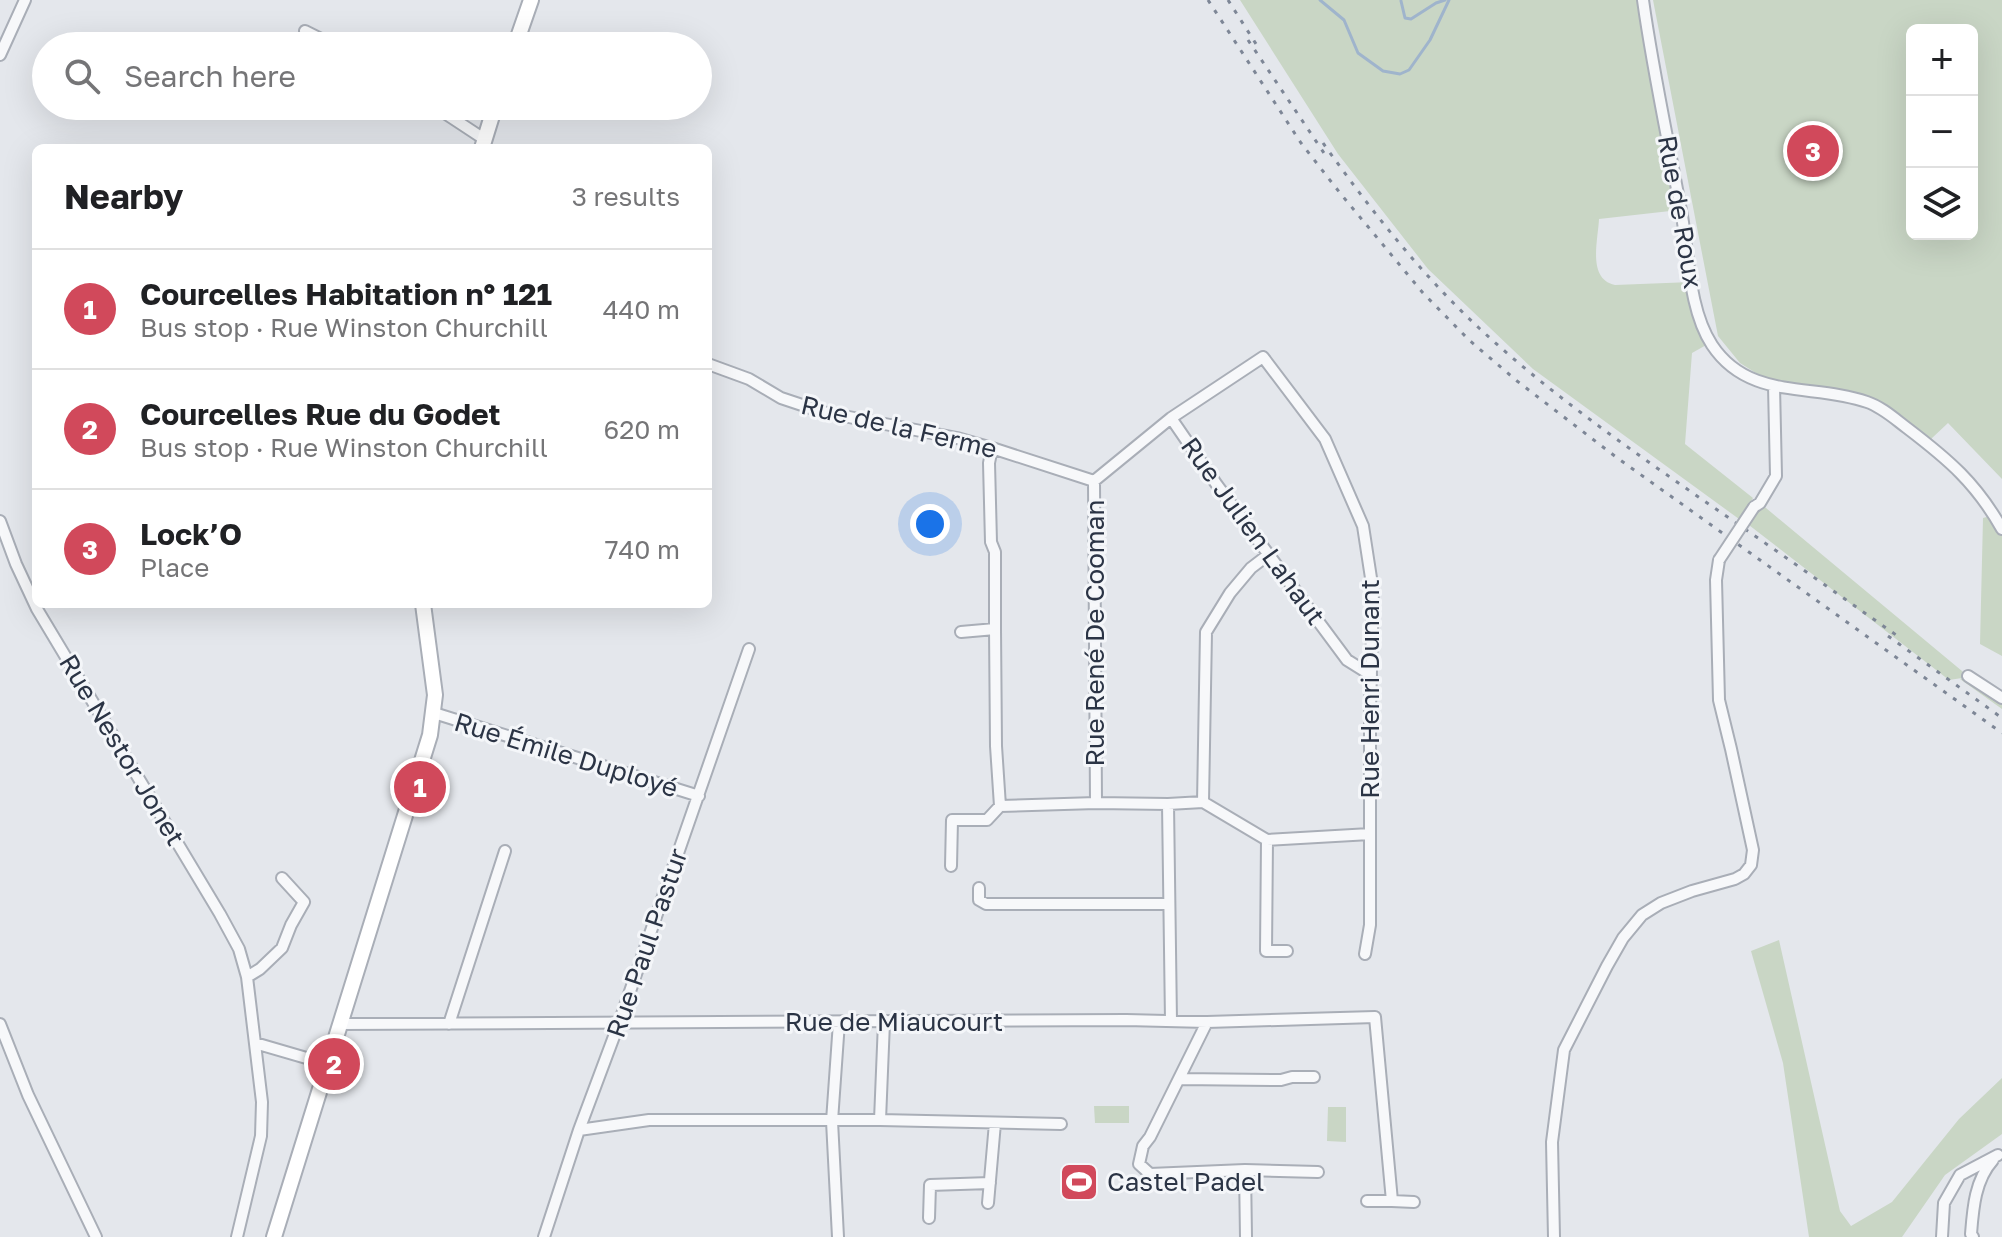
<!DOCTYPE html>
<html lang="en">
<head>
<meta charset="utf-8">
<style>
	:root { --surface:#fff; --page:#f2f2f2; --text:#202124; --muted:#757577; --line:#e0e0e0; --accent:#d1495b }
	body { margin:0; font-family:"Golos Text",sans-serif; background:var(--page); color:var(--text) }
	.controls { position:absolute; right:24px; top:24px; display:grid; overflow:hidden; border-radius:12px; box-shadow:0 8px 32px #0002 }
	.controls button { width:72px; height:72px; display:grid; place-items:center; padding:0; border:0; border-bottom:2px solid var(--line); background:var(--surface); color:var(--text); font:40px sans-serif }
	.you { position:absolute; left:930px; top:524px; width:28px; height:28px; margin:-20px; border:6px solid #fff; border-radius:50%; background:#1a73e8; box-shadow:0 0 0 12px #1a73e833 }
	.badge { display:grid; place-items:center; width:52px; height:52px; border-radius:50%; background:var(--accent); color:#fff; font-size:26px; font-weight:700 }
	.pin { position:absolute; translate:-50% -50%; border:4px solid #fff; box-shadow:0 2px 8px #0006 }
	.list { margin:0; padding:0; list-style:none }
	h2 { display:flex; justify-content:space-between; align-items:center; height:104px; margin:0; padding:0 32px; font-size:34px }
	h2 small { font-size:26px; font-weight:400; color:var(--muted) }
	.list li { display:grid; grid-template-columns:52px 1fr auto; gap:24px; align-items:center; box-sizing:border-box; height:120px; padding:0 32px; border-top:2px solid var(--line) }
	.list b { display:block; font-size:30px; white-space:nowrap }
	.list p { margin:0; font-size:26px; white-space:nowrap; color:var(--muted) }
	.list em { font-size:26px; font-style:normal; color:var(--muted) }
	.icon { flex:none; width:44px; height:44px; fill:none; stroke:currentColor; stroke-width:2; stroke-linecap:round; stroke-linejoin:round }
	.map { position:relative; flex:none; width:2002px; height:1237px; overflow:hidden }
	.search { position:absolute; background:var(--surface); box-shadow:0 8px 32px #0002; left:32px; top:32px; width:680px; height:88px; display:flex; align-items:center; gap:20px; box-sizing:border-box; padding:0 28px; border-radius:44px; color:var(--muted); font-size:30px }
	.panel { position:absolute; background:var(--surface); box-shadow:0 8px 32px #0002; left:32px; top:144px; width:680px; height:464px; border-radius:12px }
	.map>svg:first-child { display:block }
	.green { fill:#c9d6c5; fill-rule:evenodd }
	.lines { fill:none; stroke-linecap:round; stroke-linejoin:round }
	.stream { stroke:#9fb4cc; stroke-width:3 }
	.street-casing { stroke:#a9aeb7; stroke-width:14 }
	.secondary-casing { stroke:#a9aeb7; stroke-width:18 }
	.street { stroke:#f7f8fa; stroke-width:10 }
	.secondary { stroke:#fff; stroke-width:14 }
	.rail { stroke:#7d8696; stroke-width:3; stroke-dasharray:4 8; stroke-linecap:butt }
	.street-bridge-casing { stroke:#a9aeb7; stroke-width:14; stroke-linecap:butt }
	.street-bridge { stroke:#f7f8fa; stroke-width:10 }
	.labels { text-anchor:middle; stroke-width:6; stroke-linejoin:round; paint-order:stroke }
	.street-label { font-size:26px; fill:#2b3445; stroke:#f4f6f9 }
	.poi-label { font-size:26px; fill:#2b3445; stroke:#f4f6f9; text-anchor:start }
</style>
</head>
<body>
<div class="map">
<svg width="2002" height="1237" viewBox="0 0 2002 1237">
	<rect width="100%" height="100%" fill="#e4e7ec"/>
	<path class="green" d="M1240,0H1641C1648,68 1661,135 1673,202L1679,210L1599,219C1598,241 1587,279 1615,285L1692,282L1708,344L1692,353L1685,444L1753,498L1739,519L1533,369L1428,269L1338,154Z
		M1653,0H2002V479L1948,423L1931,439L1875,399L1845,393L1770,382L1740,363L1718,336ZM1912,30H1972V234H1912Z
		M1760,503L1968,676L2002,699V709L1960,679L1962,678L1949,680L1745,522Z
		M1994,515L2002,530V656L1980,644L1983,518Z
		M1779,940L1840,1211L1851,1226L1892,1202L1959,1119L2002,1078V1134L1945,1175L1902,1237H1809L1783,1063L1751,951Z
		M1094,1106H1129V1123H1095Z
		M1328,1107H1346V1142L1327,1141Z"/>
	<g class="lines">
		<path class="stream" d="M1320,0L1344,20L1358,53L1383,71L1400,74L1409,70L1430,40L1449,0
			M1401,1L1405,18L1411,19L1436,3L1445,0"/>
		<g class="street-casing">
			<path id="street" d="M1643,0C1653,72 1669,144 1682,216C1689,257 1689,310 1712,345C1749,401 1813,383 1867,402C1882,407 1895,419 1907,428C1949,460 1976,483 2002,529
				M305,31L335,46
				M0,55L25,0
				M434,106L484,139
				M708,364L749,379L781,398L823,412L957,438L992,448L1094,481
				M1171,418L1217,485L1347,660L1371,675
				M992,448L989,463L991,542L995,552V629
				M1754,507L1760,503L1776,476L1774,386
				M0,521L16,564L37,609L220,914L239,949L247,977L262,1102L261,1136L237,1237
				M961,632L995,629L996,746L1000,806
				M1968,676L2002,698
				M434,713L699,796
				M1203,802L1206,632L1230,593L1251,568L1268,555
				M1096,803L1094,481L1171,418L1263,357L1325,439L1363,526L1373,591L1370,710V925L1365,954
				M1168,804L1171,1021
				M1000,806L1096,803L1168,804L1203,802L1267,840L1370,834
				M1267,840L1266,951H1287
				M951,866L952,820H987L1000,806
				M979,888V900L986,904H1169
				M247,977L260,969L282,948L291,925L304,902L282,878
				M1207,1022L1150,1137L1143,1146L1139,1164L1150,1174L1245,1170L1318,1172
				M0,1024L28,1095L96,1237
				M339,1024L1126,1020L1207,1022L1375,1017L1392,1201H1367
				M449,1024L505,851
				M255,1043L327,1064
				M1179,1079L1281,1080L1292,1077H1314
				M880,1120L884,1022
				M579,1130L649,1120H880L1061,1124
				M1245,1170L1246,1237
				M1392,1201L1414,1202
				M988,1203L995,1123
				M929,1218L930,1185L990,1183
				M544,1237L579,1130L619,1023L749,649
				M838,1237L832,1121L839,1022
				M1554,1237L1552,1142L1564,1050L1607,966L1623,938L1642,915L1661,903L1692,891L1735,879L1744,874L1751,865L1753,850L1731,749L1719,700L1716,580L1719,560
				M1942,1237L1944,1203L1960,1175L1998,1155
				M1973,1237L1971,1234C1973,1208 1975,1180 1993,1160"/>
		</g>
		<g class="secondary-casing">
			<path id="secondary" d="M515,46L531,0
				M482,148L495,106
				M274,1237L430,735L435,695L423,604"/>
		</g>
		<use href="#street" class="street"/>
		<use href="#secondary" class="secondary"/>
		<path class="rail" d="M1208,0L1301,143L1340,193L1423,293L1469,340L1517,381L1616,457L2002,733
			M1228,0L1258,47
			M1248,40L1326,156
			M1323,143C1370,209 1420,273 1479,328C1550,394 1631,450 1710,505C1773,548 1836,593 1899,637
			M1888,636L2002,718"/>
		<g class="street-bridge-casing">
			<path id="street-bridge" d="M1719,560L1754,507"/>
		</g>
		<use href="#street-bridge" class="street-bridge"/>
	</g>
	<defs>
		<g id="stadium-square" transform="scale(2)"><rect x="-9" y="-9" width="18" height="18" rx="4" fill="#d1495b" stroke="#f4f6f9"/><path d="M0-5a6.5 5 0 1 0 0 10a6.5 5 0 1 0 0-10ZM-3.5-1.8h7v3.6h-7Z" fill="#fff"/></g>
	</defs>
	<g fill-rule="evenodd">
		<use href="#stadium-square" x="1079" y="1182"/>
	</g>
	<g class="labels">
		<g class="street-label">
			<text transform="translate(1680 212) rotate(80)" y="9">Rue de Roux</text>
			<text transform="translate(899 427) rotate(13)" y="9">Rue de la Ferme</text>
			<text transform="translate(1253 531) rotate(54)" y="9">Rue Julien Lahaut</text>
			<text transform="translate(1095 633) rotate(-90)" y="9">Rue René De Cooman</text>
			<text transform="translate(1370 689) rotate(-90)" y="9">Rue Henri Dunant</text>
			<text transform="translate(122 750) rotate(59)" y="9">Rue Nestor Jonet</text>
			<text transform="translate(566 755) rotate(17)" y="9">Rue Émile Duployé</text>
			<text transform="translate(647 943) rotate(-71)" y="9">Rue Paul Pastur</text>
			<text x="894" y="1031">Rue de Miaucourt</text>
		</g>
		<g class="poi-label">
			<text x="1107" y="1191">Castel Padel</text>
		</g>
	</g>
</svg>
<div class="controls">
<button>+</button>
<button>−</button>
<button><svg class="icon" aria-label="layers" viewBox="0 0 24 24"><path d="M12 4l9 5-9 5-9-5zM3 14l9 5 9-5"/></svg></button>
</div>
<div class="you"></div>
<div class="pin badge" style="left:420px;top:787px">1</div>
<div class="pin badge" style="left:334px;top:1064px">2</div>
<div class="pin badge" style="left:1813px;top:151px">3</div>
<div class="search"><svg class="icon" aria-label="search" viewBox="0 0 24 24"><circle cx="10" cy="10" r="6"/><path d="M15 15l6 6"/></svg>Search here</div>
<section class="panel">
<h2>Nearby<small>3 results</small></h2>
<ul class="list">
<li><span class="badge">1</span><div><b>Courcelles Habitation n° 121</b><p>Bus stop · Rue Winston Churchill</p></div><em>440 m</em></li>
<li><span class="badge">2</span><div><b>Courcelles Rue du Godet</b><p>Bus stop · Rue Winston Churchill</p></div><em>620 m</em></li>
<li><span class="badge">3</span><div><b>Lock’O</b><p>Place</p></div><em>740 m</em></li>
</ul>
</section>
</div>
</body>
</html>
